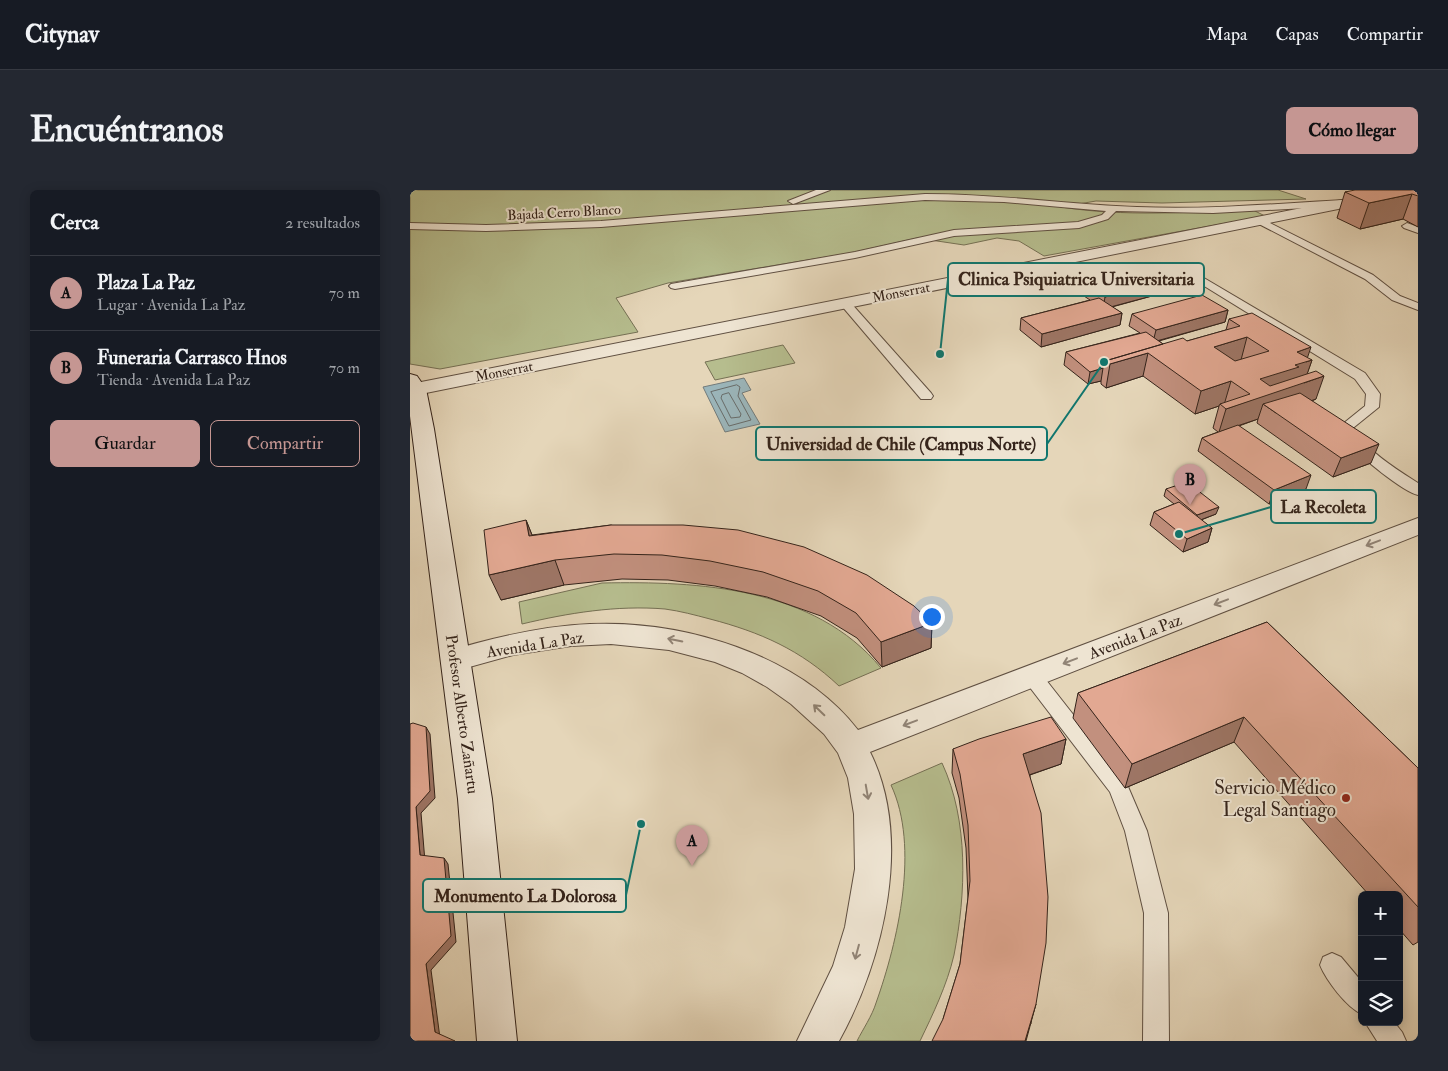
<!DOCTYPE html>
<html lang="es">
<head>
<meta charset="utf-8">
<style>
	:root { --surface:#171b24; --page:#242831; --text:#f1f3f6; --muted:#9ea1a6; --line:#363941; --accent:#c59692 }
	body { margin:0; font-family:"IM FELL Double Pica",serif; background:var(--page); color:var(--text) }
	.controls { position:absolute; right:15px; bottom:15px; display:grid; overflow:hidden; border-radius:8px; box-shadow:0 2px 12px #0003 }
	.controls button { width:45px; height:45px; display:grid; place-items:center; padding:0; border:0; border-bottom:1px solid var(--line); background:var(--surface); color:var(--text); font:25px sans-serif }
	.you { position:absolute; left:521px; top:426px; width:18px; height:18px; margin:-12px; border:4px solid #fff; border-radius:50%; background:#1a73e8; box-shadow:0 0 0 8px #1a73e833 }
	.badge { display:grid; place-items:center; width:32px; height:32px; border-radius:50%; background:var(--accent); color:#111; font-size:16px; font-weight:700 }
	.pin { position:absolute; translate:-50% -41px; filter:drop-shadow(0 1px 2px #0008) }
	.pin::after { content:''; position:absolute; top:26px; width:18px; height:15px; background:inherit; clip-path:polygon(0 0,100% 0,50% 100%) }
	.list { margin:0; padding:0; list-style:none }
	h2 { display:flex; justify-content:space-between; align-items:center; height:65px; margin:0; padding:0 20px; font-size:21px }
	h2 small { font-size:16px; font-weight:400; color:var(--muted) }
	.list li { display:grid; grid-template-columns:32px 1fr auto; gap:15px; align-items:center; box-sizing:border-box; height:75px; padding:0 20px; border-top:1px solid var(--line) }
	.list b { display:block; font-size:19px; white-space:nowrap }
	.list p { margin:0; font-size:16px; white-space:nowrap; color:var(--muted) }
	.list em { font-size:16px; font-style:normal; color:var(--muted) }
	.actions { display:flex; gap:10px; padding:15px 20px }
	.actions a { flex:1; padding:11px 0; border:1px solid var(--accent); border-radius:8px; text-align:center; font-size:18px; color:var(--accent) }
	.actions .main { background:var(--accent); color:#111 }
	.icon { flex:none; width:28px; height:28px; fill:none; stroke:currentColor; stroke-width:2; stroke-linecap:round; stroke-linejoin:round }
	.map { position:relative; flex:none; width:1008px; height:851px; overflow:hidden; border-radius:8px }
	header { display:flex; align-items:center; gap:30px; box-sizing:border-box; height:70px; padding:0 25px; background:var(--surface); border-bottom:1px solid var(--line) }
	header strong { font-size:24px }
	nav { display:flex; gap:28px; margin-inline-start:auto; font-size:18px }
	.intro { display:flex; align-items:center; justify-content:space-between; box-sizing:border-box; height:120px; padding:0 30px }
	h1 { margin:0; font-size:35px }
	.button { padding:12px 22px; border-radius:8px; background:var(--accent); color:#111; font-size:18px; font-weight:700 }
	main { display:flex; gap:30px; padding:0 30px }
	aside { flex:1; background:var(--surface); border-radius:8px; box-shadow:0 2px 12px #0003 }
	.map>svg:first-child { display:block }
	.green { fill:#b6bd8e; stroke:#757054 }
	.water { fill:#9bb6bb; stroke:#727b7b }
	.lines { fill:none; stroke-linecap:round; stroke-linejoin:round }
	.shore { stroke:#686c6a; stroke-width:1 }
	.service-casing { stroke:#605042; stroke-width:2 }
	.minor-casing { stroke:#605042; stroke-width:2 }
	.tertiary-casing { stroke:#605042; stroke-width:2 }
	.secondary-casing { stroke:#34231a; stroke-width:2 }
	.service { fill:#eee4d2; fill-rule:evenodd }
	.minor { fill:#eee4d2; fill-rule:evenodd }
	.tertiary { fill:#eee4d2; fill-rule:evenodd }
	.secondary { fill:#eee4d2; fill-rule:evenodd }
	.wall { fill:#c2907e; stroke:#34231a }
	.shaded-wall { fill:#9e7666; stroke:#34231a }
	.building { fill:#e2a892; stroke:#34231a; fill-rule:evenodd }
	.oneway { stroke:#918476 }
	.poi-dot { fill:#8f2418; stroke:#eee4d2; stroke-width:2 }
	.labels { text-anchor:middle; stroke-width:4; stroke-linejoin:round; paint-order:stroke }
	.far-street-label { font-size:14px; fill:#34231a; stroke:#eee4d2 }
	.street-label { font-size:16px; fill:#34231a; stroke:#eee4d2 }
	.near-poi-label { font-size:19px; fill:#34231a; stroke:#eee4d2; text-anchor:end }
	.leader { fill:none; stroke:#0f766e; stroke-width:2 }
	.callout-dot { fill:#0f766e; stroke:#eee4d2; stroke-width:2 }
	.callout { fill:#eee4d2; stroke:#0f766e; stroke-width:2 }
	.callout-label { font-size:18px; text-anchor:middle; font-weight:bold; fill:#34231a }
</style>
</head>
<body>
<header>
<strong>Citynav</strong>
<nav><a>Mapa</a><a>Capas</a><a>Compartir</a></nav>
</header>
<div class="intro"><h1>Encuéntranos</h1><a class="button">Cómo llegar</a></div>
<main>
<aside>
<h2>Cerca<small>2 resultados</small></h2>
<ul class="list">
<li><span class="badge">A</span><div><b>Plaza La Paz</b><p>Lugar · Avenida La Paz</p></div><em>70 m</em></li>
<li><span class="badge">B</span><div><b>Funeraria Carrasco Hnos</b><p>Tienda · Avenida La Paz</p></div><em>70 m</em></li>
</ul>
<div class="actions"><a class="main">Guardar</a><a>Compartir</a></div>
</aside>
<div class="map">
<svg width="1008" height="851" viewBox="0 0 1008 851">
	<rect width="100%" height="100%" fill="#e5d6b9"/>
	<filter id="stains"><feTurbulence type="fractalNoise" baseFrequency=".004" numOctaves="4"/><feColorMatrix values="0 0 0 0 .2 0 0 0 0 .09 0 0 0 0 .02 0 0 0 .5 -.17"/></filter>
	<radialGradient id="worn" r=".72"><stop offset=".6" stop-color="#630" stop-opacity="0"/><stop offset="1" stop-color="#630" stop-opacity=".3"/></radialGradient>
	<path class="green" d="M0,0H868L896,9L752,13L686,11L651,17C714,27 780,22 843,20L855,26L634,66L609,51L587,48L554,55L507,48L440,63L258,93L206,108L228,142L30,179L0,174Z
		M373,155L385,173L305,190L295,172Z
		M192,393C289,391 404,397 471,478L429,496C391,460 350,442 300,429C285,425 270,421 255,419C207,415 158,423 112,434L109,412Z
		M532,573C559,631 556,704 544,765C537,795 523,824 510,851H447C453,839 462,826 466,813C488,751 510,657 481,595Z"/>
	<path class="water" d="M334,188L341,200L332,203L350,234L315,242L293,197Z"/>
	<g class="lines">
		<path class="shore" d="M327,195L330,197L328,206L341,230L319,236L301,202Z
			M319,203L331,224L330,227L321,228L311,208L312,205Z"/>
		<g class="service-casing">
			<path id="service" d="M406,0H420L386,13L383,14L378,11Z
				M515,4C586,4 656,14 727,17C795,20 864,14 932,10L937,13L932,16L803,23L706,21L698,29L669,38L544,46L445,68L265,99L261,98L259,96L261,94L445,62L544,40L668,32L692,25L696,21L594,12L515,10L191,37L76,41L0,39V33L76,35L191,31Z
				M850,28L963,85L990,106L1008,113V120L982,110L955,89L847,33V29Z
				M997,33L1008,37V43L994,38L992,36Z
				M777,78L955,183L970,204L969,217L943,238C957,261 986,279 1008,293V305C992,301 951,267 939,254C935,249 932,242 929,237L955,216L956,204L945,189L773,83L772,81L773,79Z
				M435,110L439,111L521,203L523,206L521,209H511L431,115L429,113L431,111Z
				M622,479L629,481L716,592L737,641L758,723L759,851H733L734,723L715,641L700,602L615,491L613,486L615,481Z
				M922,763L931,767L952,792V824C937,818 916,790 910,775L913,767Z
				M955,832H984L992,842L996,851H967Z"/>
		</g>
		<g class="minor-casing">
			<path id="minor" d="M1008,0V8L978,9L6,205L0,204V194L6,193L978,1Z"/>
		</g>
		<g class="tertiary-casing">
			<path id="tertiary" d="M1008,328V345L460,562C503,648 474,770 429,851H387L423,776L435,737L445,679L444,624L438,588L428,563L414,544L381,514L357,497L332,483L305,472L259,460L201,454L161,456L103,465L45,481L35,478L31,470L35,462C82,448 131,436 180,434C273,430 389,464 448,540Z"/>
		</g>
		<g class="secondary-casing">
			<path id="secondary" d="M0,184L7,186L16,199L24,239L82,609L107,851H67L48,609L0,226Z"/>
		</g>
		<use href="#service" class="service"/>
		<use href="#minor" class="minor"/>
		<use href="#tertiary" class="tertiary"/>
		<use href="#secondary" class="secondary"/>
	</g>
	<path class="wall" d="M1008,0V37L993,29L950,39L927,28L935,2Z
		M767,88L764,100L702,117L712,123L710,135L631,157L610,140L611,128L680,110L671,104L673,93Z
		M818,120L815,132L749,151L753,154L777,151L816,140L819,129L897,168L902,170L897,184L906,209L902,211L961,273L923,287L847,233L848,229L829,236L896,299L859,314L788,261L792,248L808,242L803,238L809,216L785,224L733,186L696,198L691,194V191L678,194L654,175L656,162L730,143L719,136L722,124Z
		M756,299L806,324L791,330L802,338L798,352L773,362L740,335L744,322L764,314L754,306Z
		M116,330L122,345L201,335L522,433L521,458L472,477L447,448L411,426L357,407L305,396L258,390L212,389L154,395L91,410Z
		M857,432L1008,578V752L1003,755L989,739V705H959L824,552L715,598L663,528L668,503Z
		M656,549L651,574L620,585L621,834L533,829L550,774L558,708L556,658L549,608L542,583L543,559Z"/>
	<path class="shaded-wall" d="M1002,4L993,29L950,39L959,13Z
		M767,88L764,100L693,119L695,107Z
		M818,120L815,132L743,152L746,140Z
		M712,123L710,135L631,157L632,144Z
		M837,147L831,170L798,180L804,157Z
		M901,157L896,172L902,170L894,193L914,186L906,209L866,223L853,214L848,229L809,242L816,219L844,209L850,189L887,162Z
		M738,163L733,186L696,198L700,174Z
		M693,178L691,191L678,194L680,182Z
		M821,191L814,215L810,214L809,216L785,224L791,201Z
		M969,254L961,273L923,287L931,268Z
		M901,285L896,299L859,314L864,300Z
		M809,317L806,324L785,332L787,325Z
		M116,330L126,355L119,346Z
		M802,338L798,352L773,362L777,349Z
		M145,370L154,395L91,410L79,385Z
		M522,433L521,458L472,477L471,452Z
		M834,527L824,552L715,598L722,574Z
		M16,537L20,544L25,608L11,623L15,672L10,665L6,617Z
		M656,549L651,574L610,588L613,564Z
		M34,668L38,674L46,752L21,780L30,848L25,842L16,774Z
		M626,814L616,851H615Z"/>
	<path class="building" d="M945,0H1008V6L1002,4L959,13L935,2Z
		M744,75L767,88L695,107L673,93Z
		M792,105L818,120L746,140L722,124Z
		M689,108L712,123L632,144L611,128Z
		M842,123L901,157L887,162L902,170L885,175L889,177L850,189L860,196L906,181L914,186L816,219L810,214L840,204L821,191L791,201L738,163L700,174L695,171L773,148L777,151L830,136L819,129ZM837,147L859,161L825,171L804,157Z
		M736,142L753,154L695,171L693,178L680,182L656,162Z
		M890,203L969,254L931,268L853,214Z
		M828,235L901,285L864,300L792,248Z
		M777,292L809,317L787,325L756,299Z
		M769,312L802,338L777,349L744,322Z
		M116,330L119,346L201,335H273L328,340L394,357L457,385L504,416L522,433L471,452L446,423L408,401L353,382L300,371L252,365L204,364L145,370L79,385L74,340Z
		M857,432L1008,578V717L834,527L722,574L668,503Z
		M641,527L656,549L613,564L631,623L638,707L636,753L626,814L615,851H522L533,829L550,774L560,691L558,635L550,584L543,559L569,549Z
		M3,533L16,537L20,601L6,617L10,665L34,668L41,746L16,774L25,842L45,851H0V534Z"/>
	<defs><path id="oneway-shaft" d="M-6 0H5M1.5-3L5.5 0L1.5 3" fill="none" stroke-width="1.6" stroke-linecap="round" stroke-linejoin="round" transform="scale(1.25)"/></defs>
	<g class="oneway">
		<use href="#oneway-shaft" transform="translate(963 353) rotate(159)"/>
		<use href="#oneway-shaft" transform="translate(811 412) rotate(159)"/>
		<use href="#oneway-shaft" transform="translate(265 450) rotate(-169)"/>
		<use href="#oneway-shaft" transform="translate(660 471) rotate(159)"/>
		<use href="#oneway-shaft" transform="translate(409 520) rotate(-136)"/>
		<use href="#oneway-shaft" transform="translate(500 533) rotate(159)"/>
		<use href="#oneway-shaft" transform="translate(457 602) rotate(80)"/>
		<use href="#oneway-shaft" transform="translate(447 762) rotate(105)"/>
	</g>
	<circle class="poi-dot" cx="936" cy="608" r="5"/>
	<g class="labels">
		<g class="far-street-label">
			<text transform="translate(154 22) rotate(-3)" y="5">Bajada Cerro Blanco</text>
			<text transform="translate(491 102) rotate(-11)" y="5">Monserrat</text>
			<text transform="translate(94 181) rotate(-11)" y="5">Monserrat</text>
		</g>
		<g class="street-label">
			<text transform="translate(725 446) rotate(-21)" y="6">Avenida La Paz</text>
			<text transform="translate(125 454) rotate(-9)" y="6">Avenida La Paz</text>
			<text transform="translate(53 524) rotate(82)" y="6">Profesor Alberto Zañartu</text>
		</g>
		<g class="near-poi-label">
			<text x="926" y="604">Servicio Médico<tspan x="926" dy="22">Legal Santiago</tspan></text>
		</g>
	</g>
	<path class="leader" d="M530 164L538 89M694 172L637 254M769 344L861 317M231 634L216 705"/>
	<g class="callout-dot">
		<circle cx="530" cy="164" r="5"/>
		<circle cx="694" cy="172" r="5"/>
		<circle cx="769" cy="344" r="5"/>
		<circle cx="231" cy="634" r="5"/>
	</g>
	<g class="callout">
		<rect x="538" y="73" width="256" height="33" rx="5"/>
		<rect x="346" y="237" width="291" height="33" rx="5"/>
		<rect x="861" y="300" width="105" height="33" rx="5"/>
		<rect x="13" y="689" width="203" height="33" rx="5"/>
	</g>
	<g class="callout-label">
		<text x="666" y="95">Clinica Psiquiatrica Universitaria</text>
		<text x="491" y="260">Universidad de Chile (Campus Norte)</text>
		<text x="913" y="323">La Recoleta</text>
		<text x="115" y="712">Monumento La Dolorosa</text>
	</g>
	<rect width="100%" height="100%" filter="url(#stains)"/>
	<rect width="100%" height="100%" fill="url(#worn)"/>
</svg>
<div class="controls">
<button>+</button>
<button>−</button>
<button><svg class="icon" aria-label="layers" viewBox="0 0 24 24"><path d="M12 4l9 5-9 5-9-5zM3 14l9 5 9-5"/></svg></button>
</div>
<div class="you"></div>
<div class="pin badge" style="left:282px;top:676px">A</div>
<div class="pin badge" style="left:780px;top:315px">B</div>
</div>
</main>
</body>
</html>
